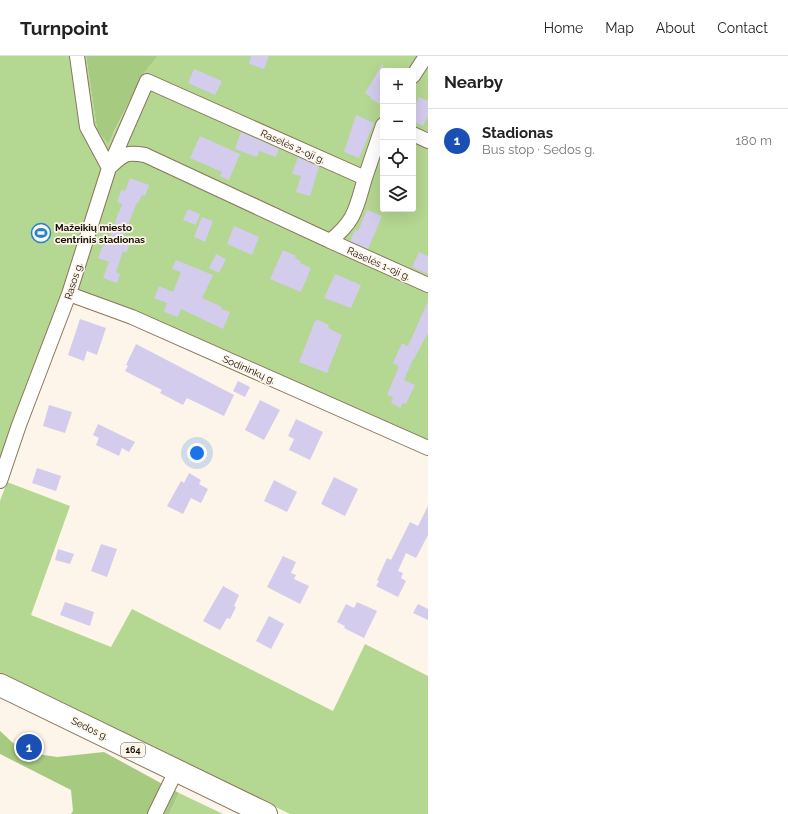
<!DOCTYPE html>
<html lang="en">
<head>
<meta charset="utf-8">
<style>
	:root { --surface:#fff; --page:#f6f6f6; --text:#222; --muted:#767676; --line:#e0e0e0; --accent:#d93025 }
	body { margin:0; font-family:Raleway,sans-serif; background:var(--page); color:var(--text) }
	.controls { position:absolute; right:12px; top:12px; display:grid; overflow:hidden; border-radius:4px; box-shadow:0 4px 16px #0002 }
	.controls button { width:36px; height:36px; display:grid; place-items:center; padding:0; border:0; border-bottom:1px solid var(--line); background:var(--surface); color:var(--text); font:20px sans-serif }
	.you { position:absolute; left:197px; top:397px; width:14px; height:14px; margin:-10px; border:3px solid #fff; border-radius:50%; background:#1a73e8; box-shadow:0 0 0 6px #1a73e833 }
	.badge { display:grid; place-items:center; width:26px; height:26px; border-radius:50%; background:var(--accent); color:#fff; font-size:13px; font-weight:700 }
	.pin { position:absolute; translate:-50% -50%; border:2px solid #fff; box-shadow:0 1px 4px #0006 }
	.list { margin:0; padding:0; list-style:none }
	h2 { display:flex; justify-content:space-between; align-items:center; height:52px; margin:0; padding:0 16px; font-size:17px }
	h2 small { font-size:13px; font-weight:400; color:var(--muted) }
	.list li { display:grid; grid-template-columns:26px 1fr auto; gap:12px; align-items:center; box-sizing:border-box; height:64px; padding:0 16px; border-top:1px solid var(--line) }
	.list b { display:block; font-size:15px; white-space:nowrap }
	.list p { margin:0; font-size:13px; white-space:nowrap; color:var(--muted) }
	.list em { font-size:13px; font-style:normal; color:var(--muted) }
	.icon { flex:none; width:22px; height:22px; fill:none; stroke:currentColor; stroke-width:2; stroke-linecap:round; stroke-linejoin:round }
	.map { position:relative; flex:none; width:428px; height:758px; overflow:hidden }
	header { display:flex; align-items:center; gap:24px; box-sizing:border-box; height:56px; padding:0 20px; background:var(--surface); border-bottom:1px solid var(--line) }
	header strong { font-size:19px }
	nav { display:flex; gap:22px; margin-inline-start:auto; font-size:14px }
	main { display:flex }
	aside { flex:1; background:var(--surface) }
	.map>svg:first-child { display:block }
	.green { fill:#b4d791; fill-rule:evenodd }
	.forest { fill:#a6ca80 }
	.building { fill:#d3cced }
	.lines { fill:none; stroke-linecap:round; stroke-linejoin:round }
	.minor-casing { stroke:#89775c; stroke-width:16 }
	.primary-casing { stroke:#89775c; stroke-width:24 }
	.minor { stroke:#fff; stroke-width:14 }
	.primary { stroke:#fff; stroke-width:22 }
	.labels { text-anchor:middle; stroke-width:3.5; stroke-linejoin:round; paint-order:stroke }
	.shield { fill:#fdf5e9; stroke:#5b5449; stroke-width:1 }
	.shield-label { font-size:9px; font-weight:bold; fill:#160f05 }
	.street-label { font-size:10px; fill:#160f05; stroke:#fdf5e9 }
	.poi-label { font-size:10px; font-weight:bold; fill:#160f05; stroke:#fdf5e9; text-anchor:start }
</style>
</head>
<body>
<header>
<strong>Turnpoint</strong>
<nav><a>Home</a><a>Map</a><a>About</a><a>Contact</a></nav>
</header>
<main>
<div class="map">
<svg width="428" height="758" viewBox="0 0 428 758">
	<rect width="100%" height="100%" fill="#fdf5e9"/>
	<path class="green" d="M0,0H86L97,73L113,78L144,17L158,0H428V398L63,237L0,409ZM383,15H413V153H383Z
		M7,426L70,450L31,559L111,591L132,553L333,655L365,588L428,620V758H290L0,618V445Z
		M179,737L223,758H169Z"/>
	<path class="forest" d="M86,0H158L144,17L108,87L97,73Z
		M0,675L13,687L31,697L57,701L104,696L179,737L169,758H71L73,755L71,734L0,698Z"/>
	<path class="building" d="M251,0H269L264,13L249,8Z
		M383,7V50L370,42L371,41L365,37Z
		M194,13L222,25L215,39L188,27Z
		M419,41L428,45V60L423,70L413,65V53Z
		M356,59L374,67L359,102L344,96Z
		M241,76L279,93L276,101L259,95L257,101L235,93Z
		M200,80L240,98L229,124L220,120L222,116L190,102Z
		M298,101L319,111L310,140L296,136L301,120L292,118Z
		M130,122L149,129L145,140L142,139L138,147L137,146L123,182L131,185L126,197L123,195L116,216L120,218L117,227L103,222L109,206L98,202L103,189L106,190L122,148L117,146L121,134L125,135Z
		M188,153L200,158L196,169L183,164Z
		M367,154L382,160L368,193L350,185L355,174L358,175Z
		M202,161L213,165L205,186L194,181Z
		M234,170L259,181L252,199L227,188Z
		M283,194L296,200L295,202L301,205L300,207L311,212L301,236L270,223Z
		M419,196L428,200V218L412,211Z
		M216,198L226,203L219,217L209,212Z
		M176,204L213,219L202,242L222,251L221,253L230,256L223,273L181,253L178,261L164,256L167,247L154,242L159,230L173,236L181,216L172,213Z
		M335,218L361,229L351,252L324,242Z
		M428,245V277L414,303H413L404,324L415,329L406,348L403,347L400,352L391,347L393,341L387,339L399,310L393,307L402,287L408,290Z
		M80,263L106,272L97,299L87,295L84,305L68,299Z
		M318,264L329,269L328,272L342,279L327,317L299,306L315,265Z
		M136,288L234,339L224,360L187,342L183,349L160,337L162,334L125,315L128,310L126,309Z
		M238,325L250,331L245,341L233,335Z
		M260,344L280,354L264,384L245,374Z
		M49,349L72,356L65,377L43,370Z
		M296,363L323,376L310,404L289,394L294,383L288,380Z
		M98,368L135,386L129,396L122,392L119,400L96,389L99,382L93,379Z
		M37,412L61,420L56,435L32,427Z
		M189,417L201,424L199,428L208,433L201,447L191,442L183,458L167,450L181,425L184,427Z
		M334,421L358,433L345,460L321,448Z
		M274,424L297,436L287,456L264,445Z
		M428,450V479L416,502L406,497L398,515L403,517L401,522L406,525L398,541L376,530L379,525L377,524L387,502L391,504L410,466L418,470Z
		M101,488L117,493L107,521L91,515Z
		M58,493L74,498L70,508L55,504Z
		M283,500L296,506L291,517L296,519L294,523L309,530L300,548L267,531Z
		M223,530L239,539L234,550L236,551L230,563L227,562L220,574L203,565Z
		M65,546L94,556L90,570L60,559Z
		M357,546L377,555L364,582L344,572L345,570L337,566L346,548L354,552Z
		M418,548L428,553V564L413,557Z
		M269,560L284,568L271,593L256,585Z"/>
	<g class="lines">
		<g class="minor-casing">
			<path id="minor" d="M413,20L426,0
				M413,78L428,85
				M112,109C125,97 128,96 145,99L330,185C356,164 356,152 365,122
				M109,112L147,25L365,122L383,69
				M330,185L428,229
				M69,238L132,261L428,392
				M0,425L19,369L69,238L109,112L87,71L77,0
				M155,758L176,715"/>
		</g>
		<g class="primary-casing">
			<path id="primary" d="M0,629L266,758"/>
		</g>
		<use href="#minor" class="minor"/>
		<use href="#primary" class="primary"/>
	</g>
	<defs>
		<g id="stadium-ring" transform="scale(1)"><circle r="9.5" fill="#fdf5e9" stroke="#2184cf" stroke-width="1.5"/><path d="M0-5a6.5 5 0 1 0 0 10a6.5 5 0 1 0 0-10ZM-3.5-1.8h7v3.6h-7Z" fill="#2184cf"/></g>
	</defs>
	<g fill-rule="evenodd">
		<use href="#stadium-ring" x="41" y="177"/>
	</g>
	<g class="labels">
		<rect class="shield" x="121" y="687" width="24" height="14" rx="3"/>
		<g class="shield-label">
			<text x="133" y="697">164</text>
		</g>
		<g class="street-label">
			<text transform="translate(293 90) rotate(24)" y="4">Raselės 2-oji g.</text>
			<text transform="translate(379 207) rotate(24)" y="4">Raselės 1-oji g.</text>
			<text transform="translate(73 225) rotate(-72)" y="4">Rasos g.</text>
			<text transform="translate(249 313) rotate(24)" y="4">Sodininkų g.</text>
			<text transform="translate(90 672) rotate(26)" y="4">Sedos g.</text>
		</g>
		<g class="poi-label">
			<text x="55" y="175">Mažeikių miesto<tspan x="55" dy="12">centrinis stadionas</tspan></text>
		</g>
	</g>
</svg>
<div class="controls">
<button>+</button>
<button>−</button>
<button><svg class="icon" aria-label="locate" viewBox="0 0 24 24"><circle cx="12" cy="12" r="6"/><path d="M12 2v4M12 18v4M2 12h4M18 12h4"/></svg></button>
<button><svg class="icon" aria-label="layers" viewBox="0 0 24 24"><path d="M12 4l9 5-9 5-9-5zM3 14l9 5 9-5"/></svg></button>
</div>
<div class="you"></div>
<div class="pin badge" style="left:29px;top:691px;background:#1a4fb4">1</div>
</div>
<aside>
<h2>Nearby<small></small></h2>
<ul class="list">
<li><span class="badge" style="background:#1a4fb4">1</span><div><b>Stadionas</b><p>Bus stop · Sedos g.</p></div><em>180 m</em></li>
</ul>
</aside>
</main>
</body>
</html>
